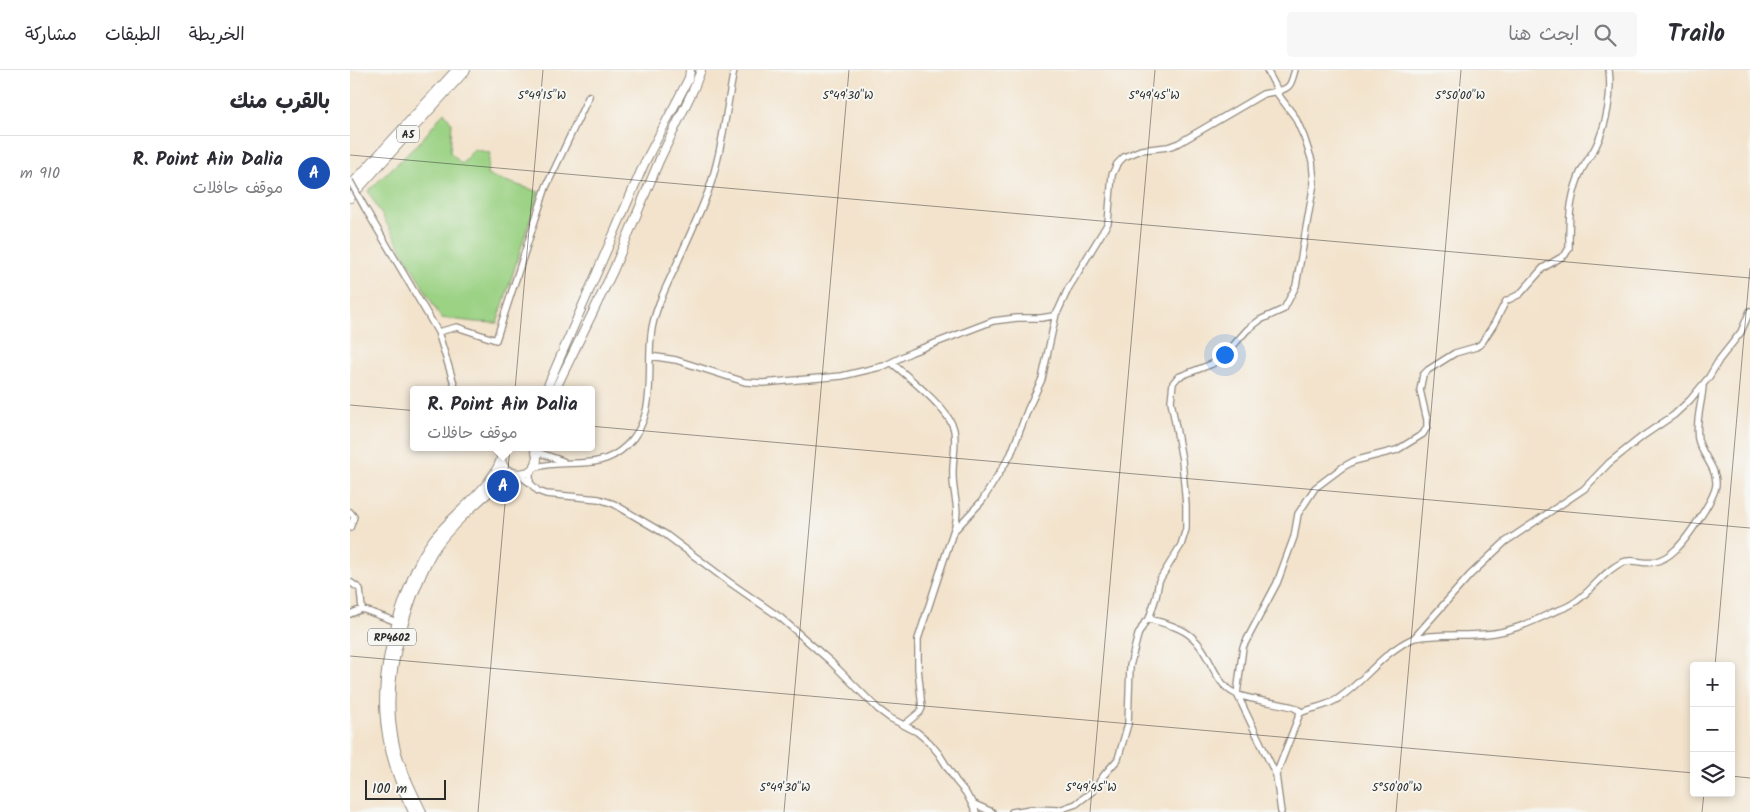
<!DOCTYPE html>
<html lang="ar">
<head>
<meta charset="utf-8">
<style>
	:root { --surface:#fff; --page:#f7f7f7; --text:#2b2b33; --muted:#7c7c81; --line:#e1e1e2; --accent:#b5179e }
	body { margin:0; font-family:Kalam,"Playpen Sans Arabic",sans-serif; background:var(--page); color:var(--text); direction:rtl }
	.controls { position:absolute; right:15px; bottom:15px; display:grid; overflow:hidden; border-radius:5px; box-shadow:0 2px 8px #0003 }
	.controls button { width:45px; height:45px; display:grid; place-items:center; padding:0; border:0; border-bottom:1px solid var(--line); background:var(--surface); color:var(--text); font:25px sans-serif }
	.scale { position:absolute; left:15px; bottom:12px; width:81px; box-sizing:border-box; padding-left:5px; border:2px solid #2b2b2b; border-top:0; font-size:14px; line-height:18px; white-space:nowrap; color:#2b2b2b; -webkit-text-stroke:4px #f6f6f2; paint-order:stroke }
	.you { position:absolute; left:874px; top:284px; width:18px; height:18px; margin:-12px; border:4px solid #fff; border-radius:50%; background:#1a73e8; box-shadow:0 0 0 8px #1a73e833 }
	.badge { display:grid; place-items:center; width:32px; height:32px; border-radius:50%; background:var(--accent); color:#fff; font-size:16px; font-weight:700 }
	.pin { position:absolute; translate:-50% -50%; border:2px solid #fff; box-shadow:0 1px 5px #0006 }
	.popup { position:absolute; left:60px; top:316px; width:185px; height:65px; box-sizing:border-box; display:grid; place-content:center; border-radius:5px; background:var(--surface); filter:drop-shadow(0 1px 4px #0005); font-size:16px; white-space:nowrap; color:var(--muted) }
	.popup b { font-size:19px; color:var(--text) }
	.popup::after { content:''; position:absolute; left:50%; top:100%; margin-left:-10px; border:10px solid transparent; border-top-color:var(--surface) }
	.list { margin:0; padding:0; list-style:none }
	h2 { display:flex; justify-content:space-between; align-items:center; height:65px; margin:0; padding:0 20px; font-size:21px }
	h2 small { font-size:16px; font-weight:400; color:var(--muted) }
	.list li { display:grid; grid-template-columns:32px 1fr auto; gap:15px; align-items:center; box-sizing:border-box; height:75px; padding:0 20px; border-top:1px solid var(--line) }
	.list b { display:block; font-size:19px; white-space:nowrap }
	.list p { margin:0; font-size:16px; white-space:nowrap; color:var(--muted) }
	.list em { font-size:16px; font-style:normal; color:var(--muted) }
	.icon { flex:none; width:28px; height:28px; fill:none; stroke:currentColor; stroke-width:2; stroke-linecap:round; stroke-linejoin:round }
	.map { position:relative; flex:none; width:1400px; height:742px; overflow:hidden; direction:ltr }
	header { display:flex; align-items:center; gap:30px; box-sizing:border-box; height:70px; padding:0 25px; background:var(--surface); border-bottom:1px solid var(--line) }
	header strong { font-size:24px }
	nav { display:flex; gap:28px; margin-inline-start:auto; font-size:18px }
	.search { width:350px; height:45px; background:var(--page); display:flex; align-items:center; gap:12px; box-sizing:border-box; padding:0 18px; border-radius:5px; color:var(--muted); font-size:19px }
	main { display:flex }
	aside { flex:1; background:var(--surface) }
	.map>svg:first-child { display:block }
	.green { fill:#9bd284; stroke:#637e58 }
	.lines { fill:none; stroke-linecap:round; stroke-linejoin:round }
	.minor-casing { stroke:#8f877c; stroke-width:8 }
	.highway-casing { stroke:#8f877c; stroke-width:10 }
	.minor { stroke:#fff; stroke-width:5.5 }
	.highway { stroke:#fff; stroke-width:8 }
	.minor-bridge-casing { stroke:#8f877c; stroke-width:8; stroke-linecap:butt }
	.minor-bridge { stroke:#fff; stroke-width:5.5 }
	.ticks { fill:none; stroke:#2b2b2b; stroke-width:1; stroke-opacity:0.45 }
	.labels { text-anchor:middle; stroke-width:4; stroke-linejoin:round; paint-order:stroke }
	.shield { fill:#f6f6f2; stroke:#686867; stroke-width:1 }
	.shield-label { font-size:11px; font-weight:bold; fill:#2b2b2b }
	.ticks-label { font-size:12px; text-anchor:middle; fill:#2b2b2b; stroke:#f6f6f2; stroke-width:4; stroke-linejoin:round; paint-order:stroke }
</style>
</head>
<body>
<header>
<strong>Trailo</strong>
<div class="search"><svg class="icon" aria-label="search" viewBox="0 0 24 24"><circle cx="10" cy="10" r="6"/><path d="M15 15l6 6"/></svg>ابحث هنا</div>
<nav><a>الخريطة</a><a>الطبقات</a><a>مشاركة</a></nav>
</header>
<main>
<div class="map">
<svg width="1400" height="742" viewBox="0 0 1400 742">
	<rect width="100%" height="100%" fill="#f6f6f2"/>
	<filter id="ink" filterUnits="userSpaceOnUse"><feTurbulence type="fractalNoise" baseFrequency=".02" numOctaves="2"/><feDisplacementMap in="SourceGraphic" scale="10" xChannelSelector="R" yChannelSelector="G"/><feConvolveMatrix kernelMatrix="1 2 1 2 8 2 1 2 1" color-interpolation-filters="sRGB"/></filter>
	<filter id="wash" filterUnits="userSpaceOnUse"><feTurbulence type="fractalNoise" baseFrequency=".0096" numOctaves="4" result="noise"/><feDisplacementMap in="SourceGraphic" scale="20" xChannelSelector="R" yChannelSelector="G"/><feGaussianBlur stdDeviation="1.12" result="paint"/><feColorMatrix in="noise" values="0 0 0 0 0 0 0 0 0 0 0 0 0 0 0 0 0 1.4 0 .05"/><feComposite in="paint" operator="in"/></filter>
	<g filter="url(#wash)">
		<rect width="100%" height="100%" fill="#f3e3cc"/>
		<path class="green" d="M94,42L102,53L100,82L112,94L124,79L140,83L137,105L189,122L147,253L125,252L91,248L18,121L70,72Z"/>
	</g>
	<g filter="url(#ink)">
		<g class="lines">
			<g class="minor-casing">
				<path id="minor" d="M15,138L88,262L106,320
					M88,262L107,257L146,270L196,117L239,26
					M300,286L326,290L395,312L413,313L492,306L534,296L562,282L643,251L667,248H691L703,246L708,241L718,219L758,153L762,105L767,94L774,87L791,80L818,77L829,73L913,24L928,21L917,0
					M542,293C558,307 600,340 604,360C607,376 602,391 603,407C603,424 610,439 605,456L568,569V598L572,638L570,642L554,655
					M144,377L151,386
					M187,382L213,391
					M183,398C217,387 248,403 276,376C310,345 295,298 302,258C306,237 316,217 325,198C336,173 348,148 358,122C372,83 376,40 384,0
					M169,405L180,413V401
					M180,413L188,421L196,424L249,429L264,434L315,464L379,512L431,548L480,591L528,639L540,648L567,662L579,672L589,684L606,711L616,723L626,742
					M0,442L4,447L0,458
					M605,460L632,431L661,384L678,339L692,309L706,244
					M0,512L10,519L12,539L47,552
					M0,544L12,539
					M799,549L806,527L809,511L831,475L836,459V435L832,390L821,331L823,313L828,307L862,294L874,286L897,260L910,250L934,239L946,216L964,113L962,91L954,67L945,47L927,23L928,21C942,18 941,12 945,0
					M1064,568L1120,505L1155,472L1234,419L1259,393L1293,366L1324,345L1340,330L1359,307L1369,290L1391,262L1400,241
					M950,643C964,637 976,637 989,628C1017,609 1031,583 1064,568C1088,564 1112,566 1136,564C1160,562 1180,553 1201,543C1208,540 1216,538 1222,534C1241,523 1252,502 1271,493C1282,487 1293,495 1304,492C1311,490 1319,486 1324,481C1335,472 1366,427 1366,414C1367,398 1351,384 1348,369C1345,352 1352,333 1353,316
					M926,705L887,624L893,577L927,513L944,467L948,444L965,418L993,397L1004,391L1047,380L1073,364L1077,357V350L1070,320L1073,305L1078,300L1105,283L1126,277L1131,274L1144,254L1156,231L1170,224L1193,198L1215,185L1219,178C1219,151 1219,132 1229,106C1233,95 1241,86 1246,76C1257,53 1262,25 1259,0
					M622,731L624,734L642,742
					M662,742L681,739L709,740L726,734L744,720L754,705L768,689L778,654L780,596L788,565L795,552L799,549C813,553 831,557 842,567C861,583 863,613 886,624C900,630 928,633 943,637L950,641V643L926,705L931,742"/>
			</g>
			<g class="highway-casing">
				<path id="highway" d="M0,116L106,0
					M0,128L116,0
					M196,320L294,94L339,8L340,0
					M205,320L263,201L309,91L344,18L351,0
					M154,377C137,412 201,413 184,377
					M63,742C27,669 26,612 52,536C60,513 68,490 83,470C102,444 141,420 151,389
					M72,742C61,719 49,696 44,671C34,621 46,572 63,525C69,511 74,497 82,483C96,459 139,420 163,404"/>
			</g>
			<use href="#minor" class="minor"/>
			<use href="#highway" class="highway"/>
			<g class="minor-bridge-casing">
				<path id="minor-bridge" d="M0,111L15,138"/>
			</g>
			<use href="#minor-bridge" class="minor-bridge"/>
		</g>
	</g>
	<path class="ticks" d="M0,85L1400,208M0,335L1400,458M0,586L1344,703M1365,596L1400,198M1381,706L1400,708M128,742L193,0M434,742L499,0M740,742L805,0M1046,742L1111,0M1352,742L1354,723"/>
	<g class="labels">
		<g class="shield">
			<rect x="47" y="55.5" width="22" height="17" rx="4"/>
			<rect x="18" y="558.5" width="48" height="17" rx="4"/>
		</g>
		<g class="shield-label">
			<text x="58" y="68">A5</text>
			<text x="42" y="571">RP4602</text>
		</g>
	</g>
	<g class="ticks-label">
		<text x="192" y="29">5°49'15"W</text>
		<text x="498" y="29">5°49'30"W</text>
		<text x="804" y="29">5°49'45"W</text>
		<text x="1110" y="29">5°50'00"W</text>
		<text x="435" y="721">5°49'30"W</text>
		<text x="741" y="721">5°49'45"W</text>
		<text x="1047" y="721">5°50'00"W</text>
	</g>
</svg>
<div class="controls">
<button>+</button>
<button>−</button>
<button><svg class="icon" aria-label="layers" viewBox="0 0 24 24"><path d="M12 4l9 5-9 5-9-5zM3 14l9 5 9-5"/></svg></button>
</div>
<div class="scale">100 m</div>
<div class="you"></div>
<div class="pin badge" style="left:153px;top:416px;background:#1a4fb4">A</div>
<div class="popup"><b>R. Point Ain Dalia</b>موقف حافلات</div>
</div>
<aside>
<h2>بالقرب منك<small></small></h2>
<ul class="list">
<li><span class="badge" style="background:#1a4fb4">A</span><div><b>R. Point Ain Dalia</b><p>موقف حافلات</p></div><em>910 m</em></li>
</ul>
</aside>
</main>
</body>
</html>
